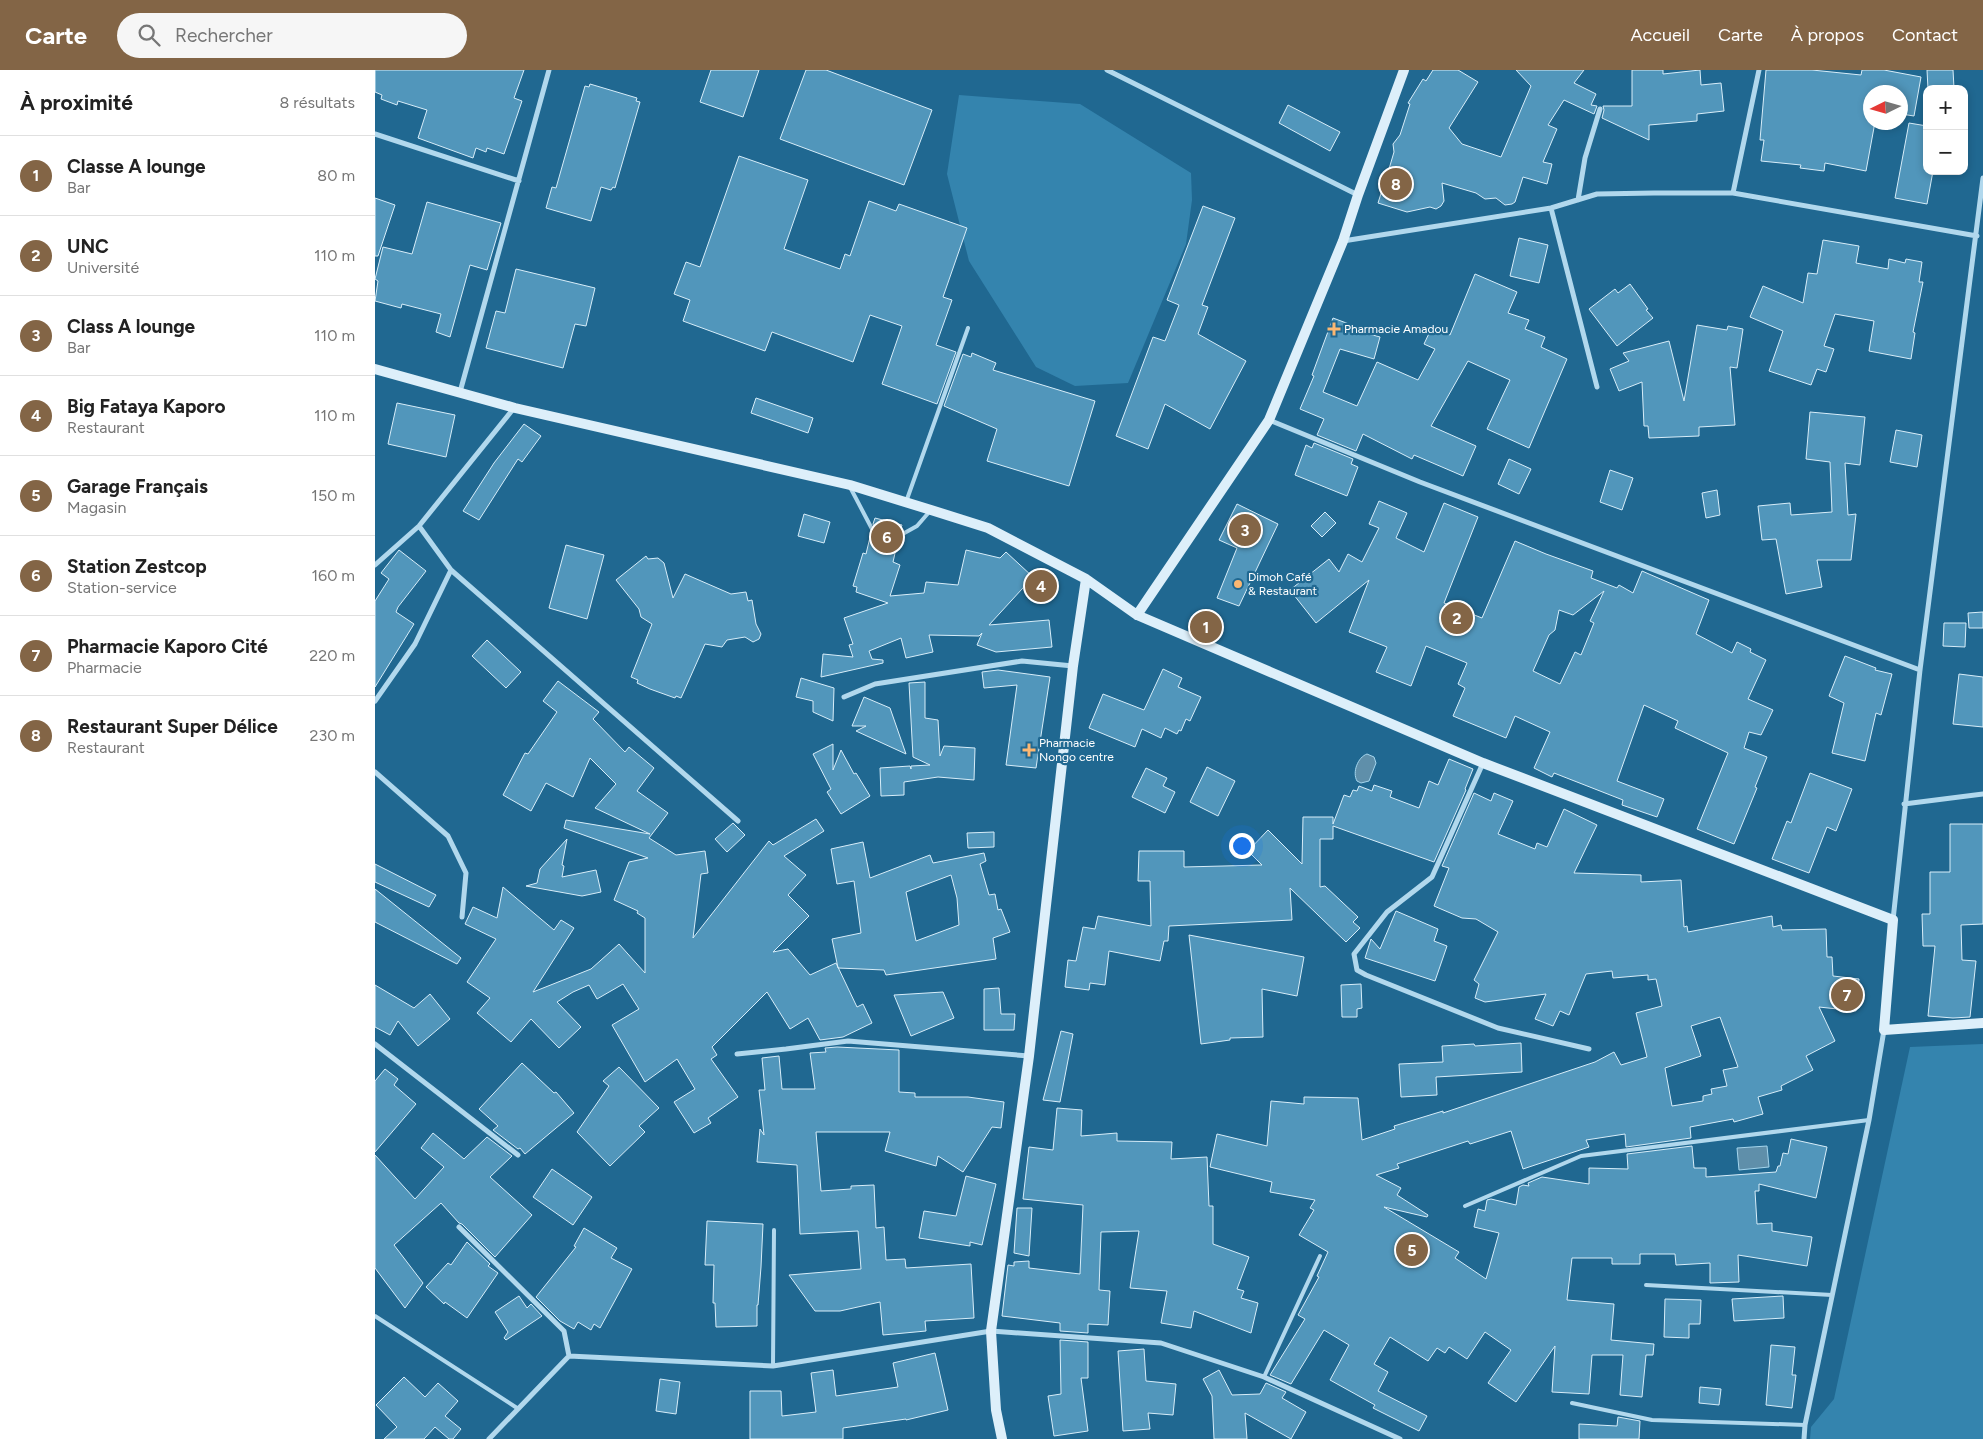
<!DOCTYPE html>
<html lang="fr">
<head>
<meta charset="utf-8">
<style>
	:root { --surface:#fff; --page:#f6f6f6; --text:#222; --muted:#767676; --line:#e0e0e0; --accent:#836546 }
	body { margin:0; font-family:Figtree,sans-serif; background:var(--page); color:var(--text) }
	.controls { position:absolute; right:15px; top:15px; display:grid; overflow:hidden; border-radius:10px; box-shadow:0 2px 8px #0003 }
	.controls button { width:45px; height:45px; display:grid; place-items:center; padding:0; border:0; border-bottom:1px solid var(--line); background:var(--surface); color:var(--text); font:25px sans-serif }
	.compass { position:absolute; left:1488px; top:15px; width:45px; height:45px; border-radius:50%; background:var(--surface); box-shadow:0 2px 8px #0003; rotate:265deg }
	.you { position:absolute; left:866px; top:775px; width:18px; height:18px; margin:-12px; border:4px solid #fff; border-radius:50%; background:#1a73e8; box-shadow:0 0 0 8px #1a73e833 }
	.badge { display:grid; place-items:center; width:32px; height:32px; border-radius:50%; background:var(--accent); color:#fff; font-size:16px; font-weight:700 }
	.pin { position:absolute; translate:-50% -50%; border:2px solid #fff; box-shadow:0 1px 5px #0006 }
	.list { margin:0; padding:0; list-style:none }
	h2 { display:flex; justify-content:space-between; align-items:center; height:65px; margin:0; padding:0 20px; font-size:21px }
	h2 small { font-size:16px; font-weight:400; color:var(--muted) }
	.list li { display:grid; grid-template-columns:32px 1fr auto; gap:15px; align-items:center; box-sizing:border-box; height:80px; padding:0 20px; border-top:1px solid var(--line) }
	.list b { display:block; font-size:19px; white-space:nowrap }
	.list p { margin:0; font-size:16px; white-space:nowrap; color:var(--muted) }
	.list em { font-size:16px; font-style:normal; color:var(--muted) }
	.icon { flex:none; width:28px; height:28px; fill:none; stroke:currentColor; stroke-width:2; stroke-linecap:round; stroke-linejoin:round }
	.map { position:relative; flex:none; width:1608px; height:1369px; overflow:hidden }
	header { display:flex; align-items:center; gap:30px; box-sizing:border-box; height:70px; padding:0 25px; background:var(--accent); color:#fff }
	header strong { font-size:24px }
	nav { display:flex; gap:28px; margin-inline-start:auto; font-size:18px }
	.search { width:350px; height:45px; background:var(--page); display:flex; align-items:center; gap:12px; box-sizing:border-box; padding:0 18px; border-radius:28px; color:var(--muted); font-size:19px }
	main { display:flex }
	aside { flex:1; background:var(--surface) }
	.map>svg:first-child { display:block }
	.green { fill:#3484ae }
	.water { fill:#5f8faa; stroke:#a5d6ee }
	.building { fill:#5196bb; stroke:#d7edf9; fill-rule:evenodd }
	.lines { fill:none; stroke-linecap:round; stroke-linejoin:round }
	.lane { stroke:#b1d8ed; stroke-width:4 }
	.street { stroke:#b1d8ed; stroke-width:5 }
	.secondary { stroke:#ddeffa; stroke-width:10 }
	.poi-dot { fill:#fab772; stroke:#206891; stroke-width:2 }
	.labels { text-anchor:middle; stroke-width:4.5; stroke-linejoin:round; paint-order:stroke }
	.poi-label { font-size:12px; fill:#fff; stroke:#206891; text-anchor:start }
</style>
</head>
<body>
<header>
<strong>Carte</strong>
<div class="search"><svg class="icon" aria-label="search" viewBox="0 0 24 24"><circle cx="10" cy="10" r="6"/><path d="M15 15l6 6"/></svg>Rechercher</div>
<nav><a>Accueil</a><a>Carte</a><a>À propos</a><a>Contact</a></nav>
</header>
<main>
<aside>
<h2>À proximité<small>8 résultats</small></h2>
<ul class="list">
<li><span class="badge">1</span><div><b>Classe A lounge</b><p>Bar</p></div><em>80 m</em></li>
<li><span class="badge">2</span><div><b>UNC</b><p>Université</p></div><em>110 m</em></li>
<li><span class="badge">3</span><div><b>Class A lounge</b><p>Bar</p></div><em>110 m</em></li>
<li><span class="badge">4</span><div><b>Big Fataya Kaporo</b><p>Restaurant</p></div><em>110 m</em></li>
<li><span class="badge">5</span><div><b>Garage Français</b><p>Magasin</p></div><em>150 m</em></li>
<li><span class="badge">6</span><div><b>Station Zestcop</b><p>Station-service</p></div><em>160 m</em></li>
<li><span class="badge">7</span><div><b>Pharmacie Kaporo Cité</b><p>Pharmacie</p></div><em>220 m</em></li>
<li><span class="badge">8</span><div><b>Restaurant Super Délice</b><p>Restaurant</p></div><em>230 m</em></li>
</ul>
</aside>
<div class="map">
<svg width="1608" height="1369" viewBox="0 0 1608 1369">
	<rect width="100%" height="100%" fill="#206891"/>
	<path class="green" d="M584,25L705,34L816,103L817,130L811,174L753,313L700,316L661,297L594,191L572,104Z
		M1608,974V1369H1435L1436,1357L1459,1329L1535,977Z"/>
	<path class="water" d="M992,684L999,687L1001,693L994,711L986,713L982,711C977,702 983,687 992,684Z
		M1392,1076L1394,1097L1364,1100L1362,1078Z"/>
	<path class="building" d="M0,0H149L139,28L147,31L129,84L112,78L111,82L101,78L98,88L43,68L52,40L23,31L22,35L6,29L7,25L0,22Z
		M336,0H384L368,47L325,32Z
		M431,0H451L557,40L529,115L405,69Z
		M1058,0H1083L1103,12L1074,58L1087,74L1126,87L1156,16L1141,0H1209L1199,13L1221,24L1216,35L1222,36L1219,44L1189,30L1173,55L1182,59L1168,92L1177,94L1172,114L1148,107L1140,132L1137,134L1130,135L1121,128L1110,129L1101,123L1067,113L1069,131L1066,136L1061,139L1055,137L1032,142L1003,133L1009,114L1008,107L1014,99L1019,82L1018,74L1025,65L1035,34L1033,33L1048,9L1051,11Z
		M1257,0H1288V4L1325,0L1326,15L1346,13L1349,41L1322,44V51L1274,55V70L1227,48L1229,40L1228,36H1257Z
		M1391,0H1437L1486,5L1487,0H1509L1546,7L1539,46L1526,44V22H1496V52H1500L1491,101L1450,93L1449,101L1425,98L1426,95L1386,91L1389,70H1385Z
		M1552,0H1578L1579,18L1553,19Z
		M215,14L262,28L261,31L265,32L240,118L238,117L236,120L226,117L216,151L171,138L177,117L181,118L210,16L214,17Z
		M913,35L965,62L955,81L904,53Z
		M1534,53L1552,56V101H1558L1552,134L1520,128Z
		M364,86L433,110L409,179L465,199L470,184L475,186L494,131L521,141L524,134L592,158L568,227L577,230L561,275L581,282L562,334L507,314L527,256L495,245L478,292L397,262L390,281L308,251L315,230L299,224L311,192L325,197Z
		M0,128L20,135L3,186H0Z
		M52,132L126,153L112,200L95,195L75,267L61,262L66,244L27,234L26,238L0,231L3,211L0,209L8,177L37,184Z
		M828,136L860,148L827,235L833,237L823,264L871,291L835,359L790,334L773,379L741,366L778,267L790,271L804,235L792,230Z
		M1144,168L1173,175L1164,213L1135,206Z
		M1448,170L1484,176L1481,193L1513,199L1514,189L1530,193L1531,189L1547,192L1544,212H1548L1538,262L1540,263L1536,289L1494,281L1499,251L1460,244L1449,276L1459,279L1451,302L1442,299L1436,315L1394,301L1408,261L1375,247L1388,216L1428,233L1433,203L1442,204Z
		M141,199L220,218L211,256L200,254L188,298L111,278L121,241L130,243Z
		M1100,204L1142,222L1133,243L1154,250L1150,259L1170,267L1166,277L1192,289L1154,378L1112,359L1135,310L1093,291L1056,356L1101,376L1088,406L1039,385L1037,389L988,364L981,381L942,365L949,349L925,339L939,306L937,305L958,248L974,254L973,258L1005,267L999,289L965,279L948,322L982,336L1002,292L1043,310L1060,279L1049,274L1057,257L1075,265Z
		M1255,214L1273,239L1271,240L1278,248L1242,276L1214,239L1240,219L1243,223Z
		M1322,255L1352,260L1353,256L1368,259L1362,298L1355,297L1360,355L1324,357V366L1274,368L1273,356H1269L1267,312L1244,321L1235,299L1254,291L1248,283L1294,271L1309,331Z
		M597,283L621,293L618,300L720,331L694,416L612,391L622,359L569,336L588,284L596,287Z
		M381,328L438,348L433,363L376,343Z
		M22,333L80,345L71,387L13,374Z
		M1435,342L1490,347L1485,395L1470,393L1473,445L1481,444L1476,490H1442L1447,517L1411,524L1401,469L1387,470L1383,436L1415,433L1416,445L1457,442L1455,392L1431,389Z
		M149,354L166,366L147,392L143,389L104,450L88,441L119,393Z
		M1521,360L1547,365L1542,397L1515,392Z
		M939,373L978,389L976,394L983,397L972,426L920,405L931,375L937,378Z
		M1134,389L1156,399L1144,424L1123,414Z
		M1235,400L1258,408L1247,440L1225,432Z
		M1342,420L1345,445L1331,448L1327,423Z
		M1004,431L1032,443L1021,468L1049,482L1069,433L1103,447L1069,533L1107,548L1140,471L1171,484L1218,501L1216,508L1242,518L1244,515L1258,523L1267,501L1334,530L1321,564L1357,583L1362,572L1376,579L1375,582L1391,590L1373,629L1398,640L1386,665L1374,662L1369,678L1392,687L1380,717L1382,718L1359,774L1322,759L1353,683L1300,658L1303,651L1269,635L1242,711L1289,729L1282,747L1247,735L1248,730L1179,703L1177,707L1159,698L1175,662L1140,646L1131,668L1078,646L1090,618L1083,614L1092,593L1051,576L1036,616L1001,602L1012,577L974,562L994,510L941,553L915,520L954,489L964,502L973,484L987,492L1004,458L994,454ZM1229,521L1215,551L1219,553L1206,585L1200,582L1185,614L1158,601L1174,565L1180,560L1184,540L1198,545Z
		M862,434L903,454L864,536L842,528L862,478L844,470Z
		M950,442L961,453L947,467L936,456Z
		M429,444L455,452L449,473L423,466Z
		M500,448L527,455L525,461L520,465L523,470L518,492L525,495L515,526L549,523L551,512L583,515L591,480L625,488L631,482L658,507L614,555L674,550L677,577L621,582L602,575L607,563L604,566L554,565L558,582L531,588L526,568L494,581L497,589L508,590V593L446,607L448,584L478,587L474,575L478,574L469,548L513,533L481,522L482,517L478,516L488,483L491,484L496,463L500,461L498,454Z
		M191,475L229,485L212,549L174,538Z
		M24,480L51,501L23,537L21,542L39,554L0,617V531L14,509L6,503Z
		M271,486L273,489L283,488L289,493L298,528L310,504L356,524L371,522L373,531L377,530L381,554L386,564L384,569L378,572L370,567L352,570L347,577L330,574L306,628L301,626L300,628L275,619L262,613L263,610L256,607L277,554L266,547L264,539L241,510Z
		M668,503L680,516L667,528L655,514Z
		M1608,542V558H1594L1593,543Z
		M1569,553H1591L1590,577L1568,576Z
		M112,570L146,602L131,618L97,586Z
		M1470,586L1501,598L1500,600L1517,604L1506,645L1501,643L1490,691L1457,683L1469,633L1454,626Z
		M788,599L807,608L803,617L826,627L815,651L811,649L806,661L804,660L802,664L790,658L786,668L767,659L760,677L714,658L728,624L769,640Z
		M623,600L675,607L661,698L631,695L642,615L609,618L607,602Z
		M1584,604L1608,607V657L1578,654Z
		M426,608L459,618L458,651L438,642V631L421,627Z
		M183,611L224,642L218,649L250,682L254,677L279,698L262,721L293,743L274,768L301,785L330,781L333,803L326,804L318,868L394,771L398,775L441,749L449,761L409,786L431,805L413,825L434,846L398,882L413,879L435,905L461,893L482,937L488,934L497,953L468,967L445,970L433,948L415,959L392,922L337,977L342,985L336,989L363,1027L333,1048L336,1053L319,1063L299,1032L320,1019L302,989L270,1012L237,955L264,939L248,914L222,929L214,915L198,922L182,932L206,957L184,978L156,949L136,972L102,943L115,928L92,912L121,869L90,854L98,837L122,848L128,817L179,860L186,850L199,858L158,922L216,899L244,874L270,903V848L262,843L263,841L239,830L254,792L273,788L189,758L191,750L275,764L220,738L241,714L215,688L198,727L171,713L156,741L128,725L150,683L153,684L182,642L168,631Z
		M550,612V648L563,650L565,686L569,676L600,678L599,710L563,707L529,712V725L506,726L505,698L535,696L536,699V696L555,695L538,687L534,613Z
		M489,627L515,638L531,684L481,661L491,656H477Z
		M458,674V700L466,680L479,704L481,703L495,726L466,744L452,722L456,719L438,684Z
		M1074,689L1098,699L1090,719L1091,720L1059,792L958,756V769H945V817L950,816L983,847L978,852L985,858L971,872L915,818L917,850L794,856L793,871H789L785,891L734,881L730,915L715,913L714,920L690,917L693,890L701,891L708,857L720,859L723,846L776,856L775,811H763L764,781H809V797L887,795L873,781L893,760L927,794L928,747H958V754L969,725L975,727L978,720L982,721L984,716L997,721L999,715L1017,721L1015,727L1044,738L1054,711L1063,715Z
		M832,697L860,711L843,746L815,732Z
		M771,698L792,708L788,716L800,722L790,743L757,727Z
		M1435,703L1477,719L1461,761L1452,757L1434,803L1397,789L1412,751L1416,753Z
		M1099,723L1116,731L1119,723L1138,731L1123,764L1160,779L1162,773L1172,777L1189,739L1222,755L1199,803L1266,805V812L1306,810L1309,857L1312,856L1313,862L1397,846L1398,857L1406,855L1407,860L1451,859L1452,887H1457L1458,906L1484,909L1481,941L1444,937L1460,971L1431,986L1438,1000L1406,1016L1407,1020L1383,1027L1388,1044L1359,1052L1358,1049L1315,1057L1316,1068L1251,1077L1250,1064L1211,1070L1214,1077L1148,1099L1136,1061L1095,1074L1093,1071L1022,1094L1024,1098L1001,1105L1026,1118L1022,1125L1053,1145L1052,1147L1009,1137L1084,1182L1080,1188L1111,1209L1124,1163L1099,1157L1103,1139L1110,1141L1112,1130L1116,1129L1141,1135L1144,1117L1148,1115L1154,1116L1153,1113L1167,1107L1214,1114V1098L1253,1099L1252,1084L1317,1076L1319,1098H1331V1107L1401,1102L1403,1096H1405L1408,1083L1413,1084L1416,1069L1452,1077L1441,1128L1384,1114V1121H1380L1382,1154L1397,1153V1161L1437,1167L1432,1196L1363,1185L1364,1212L1335,1213V1193L1301,1195L1300,1184H1265V1194H1237V1188H1197L1192,1230L1239,1234L1236,1270L1279,1274L1278,1285H1271L1267,1327L1245,1325L1248,1285H1217L1214,1324L1177,1322L1180,1276L1141,1332L1113,1313L1136,1280L1110,1262L1092,1289L1074,1277L1070,1283L1062,1278L1053,1291L1015,1267L999,1294L1013,1302L1003,1321L1052,1346L1044,1361L998,1338L1000,1335L955,1310L974,1275L949,1260L916,1314L895,1305L930,1249L923,1245L944,1207L942,1206L953,1182L924,1165L939,1140L935,1138L940,1130L895,1122L897,1112L835,1097L842,1064L892,1076L896,1031L929,1034V1027L983,1028L987,1070L1020,1059L1019,1056L1068,1041V1043L1220,992L1239,982L1246,995L1272,987L1261,943L1287,936L1281,909L1273,910V905L1238,908L1237,901L1211,904L1194,945L1185,941L1178,956L1160,949L1171,924L1110,932L1100,928L1104,914L1099,910L1123,862L1101,849L1087,848L1059,836L1074,798L1067,796ZM1345,947L1363,997L1348,1000L1352,1016L1336,1019L1337,1024L1328,1026V1031L1297,1036L1290,998L1326,986L1316,956Z
		M358,753L370,765L352,782L340,769Z
		M1575,754H1608V854L1586,855L1587,890L1601,891L1595,947L1578,948L1553,946L1560,876H1548L1547,844H1555V802H1575Z
		M619,762V777L593,778L592,763Z
		M192,769L187,795L189,796L187,807L221,800L226,822L207,826L151,816L162,813L165,799Z
		M488,772L495,808L555,785L558,793L609,783L611,791L605,794L614,825L620,824L623,840L626,839L635,862L618,868L621,889L511,905L509,900L463,898L457,869L486,863L479,811L462,814L456,779ZM576,805L582,828L584,855L541,871L531,822Z
		M0,794L61,825L54,837L0,812Z
		M0,819L86,888L82,894L0,852Z
		M1021,841L1063,859L1059,871L1072,876L1060,911L990,888L996,869L1005,879Z
		M814,865L929,887L922,926L887,919L888,967L855,968V970L826,974Z
		M986,914L987,938L982,939V947H967L966,915Z
		M0,915L39,938L55,924L75,949L43,976L23,951L15,965L0,957Z
		M624,918L626,944H640L639,960H609V919Z
		M568,922L579,948L536,966L519,925Z
		M686,961L698,964L685,1032L668,1030Z
		M1146,973L1147,1002L1061,1007L1062,1025L1026,1027L1024,994L1068,992L1067,976L1099,974L1100,976Z
		M462,977L524,980V1022L540,1023V1027H593L629,1032L626,1058L617,1057L588,1102L563,1086L561,1096L510,1081L515,1062H441L446,1121L476,1119V1116L499,1115L501,1158L509,1157L511,1190L530,1189L531,1198L596,1194L599,1248L550,1251L551,1261L508,1265L505,1232L465,1241H440L414,1205L486,1199L483,1161L425,1164L422,1095L382,1092L385,1059L389,1065L384,1020H390L387,988L404,986L407,1019H440L435,983L451,982L450,978Z
		M147,993L179,1023L181,1022L199,1043L150,1084L145,1078L143,1079L118,1060L123,1056L104,1039Z
		M244,997L284,1038L264,1056L270,1062L235,1096L202,1062L234,1016L228,1011Z
		M10,999L23,1009L19,1015L41,1034L0,1082V1011Z
		M682,1038L707,1040L706,1066L742,1063V1071L797,1072L796,1089L832,1087L834,1136H838V1174L874,1187L862,1219L869,1221L866,1228L883,1233L876,1263L819,1241L816,1258L786,1253L792,1221L755,1218L764,1161L726,1162L724,1220L735,1221L733,1255L713,1254V1263L685,1261V1253L627,1246L633,1195L639,1196V1192L654,1191V1198L705,1204L708,1135L648,1129L654,1077L678,1080Z
		M58,1063L89,1089L112,1067L137,1086L115,1107L157,1145L120,1187L87,1154L84,1153L66,1133L19,1175L48,1213L30,1238L0,1198V1085L40,1129L69,1097L46,1078Z
		M177,1099L217,1127L198,1155L158,1127Z
		M591,1106L621,1114L607,1175L595,1172V1176L544,1168L549,1141L581,1146Z
		M642,1138H657L654,1186L639,1183Z
		M332,1151L388,1154L386,1197L383,1235H382V1256L341,1257L340,1233H338L339,1195H330Z
		M209,1158L242,1178L236,1188L257,1199L225,1258L219,1254L216,1260L203,1252L199,1259L185,1251L161,1227L201,1177L199,1176Z
		M92,1172L115,1194L113,1196L123,1203L92,1248L70,1232L69,1234L51,1217L73,1193L76,1195Z
		M144,1226L152,1238L156,1234L167,1246L131,1270L129,1268L133,1262L120,1242Z
		M1408,1226L1409,1248L1359,1251L1357,1229Z
		M1290,1229L1326,1230L1325,1254H1314V1268L1289,1267Z
		M685,1270L713,1272V1308H706L713,1361L679,1366L673,1326L686,1324Z
		M1396,1275L1420,1277L1417,1305H1421L1417,1338L1391,1335Z
		M769,1279L771,1311L801,1314L798,1345L773,1343L775,1359L748,1361L743,1281Z
		M560,1283L573,1340L531,1350V1349L468,1358V1369H375V1321H406L407,1346L441,1342L436,1303L458,1300L461,1326L523,1317L518,1293Z
		M844,1300L857,1325L885,1324L891,1313L911,1322L907,1328L931,1342L916,1369L870,1343L872,1369H839L837,1326L828,1309Z
		M29,1307L50,1327L63,1313L83,1331L70,1346L86,1359L78,1369H74L60,1357L49,1369H9L22,1357L1,1335Z
		M285,1309L305,1312L301,1344L281,1341Z
		M1325,1317L1346,1319L1344,1335L1324,1333Z
		M1243,1347L1265,1351L1264,1369H1204V1354L1242,1356Z"/>
	<g class="lines">
		<path class="lane" d="M475,417L497,459
			M531,432L593,258
			M524,466L542,456L555,441
			M1090,1136L1206,1086L1494,1050
			M1271,1215L1457,1225
			M0,1246L142,1338
			M398,1296L399,1160
			M889,1307L945,1186
			M1197,1333L1277,1350L1430,1355"/>
		<path class="street" d="M732,0L983,125
			M0,64L144,111
			M1358,123L1384,0
			M1203,130L1210,88L1225,39
			M1176,138L1222,317
			M968,171L1176,138L1222,124L1279,123H1358L1602,166
			M85,322L174,0
			M894,350L1045,412L1545,600
			M0,495L44,456L139,338
			M76,500L363,751
			M469,627L500,614L647,591L698,596
			M0,631L40,574L76,500L44,456
			M1108,693L1057,807L1012,842L979,884L982,900L991,905L1123,958L1214,979
			M0,702L73,766L91,803L87,847
			M1529,734L1608,724
			M1518,850L1545,600L1608,108
			M0,974L143,1085
			M362,984L411,979L473,971L654,986
			M84,1157L189,1261L194,1286
			M114,1369L194,1286L398,1296L616,1261L786,1273L889,1307L1025,1369
			M1429,1369L1430,1355L1494,1050L1509,960"/>
		<path class="secondary" d="M0,299L140,338L475,415L556,440L613,458L711,509L762,545L1108,693L1518,850L1509,960L1608,953
			M762,545L894,350L968,171L983,125L1029,0
			M627,1369L621,1340L616,1261L654,986L698,596L711,509"/>
	</g>
	<g class="poi-dot">
		<path d="M956.5 251.5h5v5h5v5h-5v5h-5v-5h-5v-5h5z"/>
		<circle cx="863" cy="514" r="5"/>
		<path d="M651.5 672.5h5v5h5v5h-5v5h-5v-5h-5v-5h5z"/>
	</g>
	<g class="labels">
		<g class="poi-label">
			<text x="969" y="263">Pharmacie Amadou</text>
			<text x="873" y="511">Dimoh Café<tspan x="873" dy="14">&amp; Restaurant</tspan></text>
			<text x="664" y="677">Pharmacie<tspan x="664" dy="14">Nongo centre</tspan></text>
		</g>
	</g>
</svg>
<div class="controls">
<button>+</button>
<button>−</button>
</div>
<svg class="compass" viewBox="-18 -18 36 36"><path d="M0-13l5 13h-10z" fill="#e53935"/><path d="M0 13l5-13h-10z" fill="#767676"/></svg>
<div class="you"></div>
<div class="pin badge" style="left:831px;top:557px">1</div>
<div class="pin badge" style="left:1082px;top:548px">2</div>
<div class="pin badge" style="left:870px;top:460px">3</div>
<div class="pin badge" style="left:666px;top:516px">4</div>
<div class="pin badge" style="left:1037px;top:1180px">5</div>
<div class="pin badge" style="left:512px;top:467px">6</div>
<div class="pin badge" style="left:1472px;top:925px">7</div>
<div class="pin badge" style="left:1021px;top:114px">8</div>
</div>
</main>
</body>
</html>
